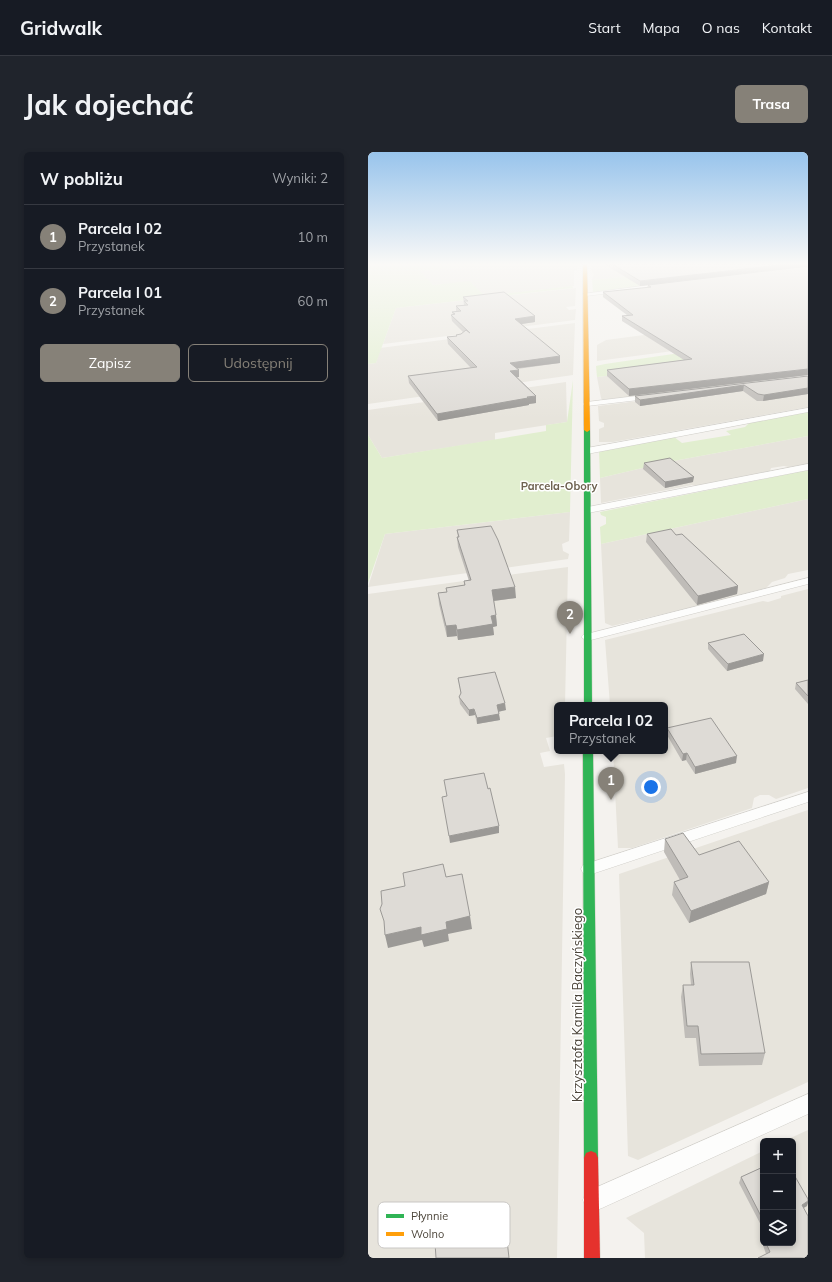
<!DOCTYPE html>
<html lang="pl">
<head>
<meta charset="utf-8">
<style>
	:root { --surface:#171b24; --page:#20242c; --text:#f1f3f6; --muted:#9ea1a6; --line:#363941; --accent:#868178 }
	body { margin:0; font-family:Mulish,sans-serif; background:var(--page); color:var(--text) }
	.controls { position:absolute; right:12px; bottom:12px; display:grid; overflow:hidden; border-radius:6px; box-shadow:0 2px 6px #0003 }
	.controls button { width:36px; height:36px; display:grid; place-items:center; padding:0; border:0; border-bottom:1px solid var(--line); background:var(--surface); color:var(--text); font:20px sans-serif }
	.you { position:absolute; left:283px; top:635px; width:14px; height:14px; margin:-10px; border:3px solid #fff; border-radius:50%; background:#1a73e8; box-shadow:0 0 0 6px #1a73e833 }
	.badge { display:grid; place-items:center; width:26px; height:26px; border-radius:50%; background:var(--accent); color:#fff; font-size:13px; font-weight:700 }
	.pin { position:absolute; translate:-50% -33px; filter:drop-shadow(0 1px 2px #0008) }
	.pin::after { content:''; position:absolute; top:21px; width:14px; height:12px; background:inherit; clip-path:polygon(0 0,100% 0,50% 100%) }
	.popup { position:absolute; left:186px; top:550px; width:114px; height:52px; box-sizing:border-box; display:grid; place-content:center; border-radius:6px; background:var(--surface); filter:drop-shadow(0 1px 3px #0005); font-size:13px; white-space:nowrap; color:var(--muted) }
	.popup b { font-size:15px; color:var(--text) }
	.popup::after { content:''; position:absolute; left:50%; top:100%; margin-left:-8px; border:8px solid transparent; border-top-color:var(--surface) }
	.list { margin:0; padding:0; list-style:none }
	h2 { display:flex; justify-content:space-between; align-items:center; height:52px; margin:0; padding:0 16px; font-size:17px }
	h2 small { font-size:13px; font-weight:400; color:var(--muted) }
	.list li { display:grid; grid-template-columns:26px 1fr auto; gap:12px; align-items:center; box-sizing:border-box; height:64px; padding:0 16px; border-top:1px solid var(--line) }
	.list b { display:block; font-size:15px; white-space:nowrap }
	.list p { margin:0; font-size:13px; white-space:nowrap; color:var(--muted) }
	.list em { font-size:13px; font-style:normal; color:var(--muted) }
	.actions { display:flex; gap:8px; padding:12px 16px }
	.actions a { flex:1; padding:9px 0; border:1px solid var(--accent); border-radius:6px; text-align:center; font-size:14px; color:var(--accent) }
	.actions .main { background:var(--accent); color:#fff }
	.icon { flex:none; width:22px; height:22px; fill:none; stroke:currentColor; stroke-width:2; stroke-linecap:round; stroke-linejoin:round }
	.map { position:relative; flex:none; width:440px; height:1106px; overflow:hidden; border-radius:6px }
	header { display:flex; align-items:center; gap:24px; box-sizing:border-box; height:56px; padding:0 20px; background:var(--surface); border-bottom:1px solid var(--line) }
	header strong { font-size:19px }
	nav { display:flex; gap:22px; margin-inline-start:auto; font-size:14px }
	.intro { display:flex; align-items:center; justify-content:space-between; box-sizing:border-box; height:96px; padding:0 24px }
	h1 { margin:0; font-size:28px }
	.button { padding:10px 18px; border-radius:6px; background:var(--accent); color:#fff; font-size:14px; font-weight:700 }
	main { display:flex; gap:24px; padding:0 24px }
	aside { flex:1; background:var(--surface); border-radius:6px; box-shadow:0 2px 6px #0003 }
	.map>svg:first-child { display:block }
	.residential { fill:#e7e4dc }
	.green { fill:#e1eecf }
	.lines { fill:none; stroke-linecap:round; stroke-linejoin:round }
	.lane-casing { stroke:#d2d0cb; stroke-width:1 }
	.fast-casing { stroke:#d3cfc5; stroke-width:1 }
	.slow-casing { stroke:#d3cfc5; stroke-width:1 }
	.jam-casing { stroke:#d3cfc5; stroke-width:1 }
	.lane { fill:#fdfdfc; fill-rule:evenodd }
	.fast { fill:#30b455; fill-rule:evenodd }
	.slow { fill:#ff9f0a; fill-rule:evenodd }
	.jam { fill:#e5322d; fill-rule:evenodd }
	.wall { fill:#bfbcb8 }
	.shaded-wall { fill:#9b9996 }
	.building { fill:#dedbd6; stroke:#9b9996 }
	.labels { text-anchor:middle; stroke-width:3; stroke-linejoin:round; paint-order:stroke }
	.far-quarter-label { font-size:11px; font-weight:bold; fill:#6e6250; stroke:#fff }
	.near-street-label { font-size:13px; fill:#4b4439; stroke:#fff }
	.key { fill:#fff; stroke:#c9c7c4; stroke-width:1 }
	.key-label { font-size:11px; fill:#4b4439 }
</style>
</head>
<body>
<header>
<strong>Gridwalk</strong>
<nav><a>Start</a><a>Mapa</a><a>O nas</a><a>Kontakt</a></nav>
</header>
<div class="intro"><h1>Jak dojechać</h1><a class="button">Trasa</a></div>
<main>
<aside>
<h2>W pobliżu<small>Wyniki: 2</small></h2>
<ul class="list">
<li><span class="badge">1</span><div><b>Parcela I 02</b><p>Przystanek</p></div><em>10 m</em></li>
<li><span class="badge">2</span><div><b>Parcela I 01</b><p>Przystanek</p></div><em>60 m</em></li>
</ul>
<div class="actions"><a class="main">Zapisz</a><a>Udostępnij</a></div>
</aside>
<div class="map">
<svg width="440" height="1106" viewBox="0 0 440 1106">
	<rect width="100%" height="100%" fill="#f4f2ee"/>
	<path class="residential" d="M126,112H209V118L206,119V134L117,144L100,130L65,133L51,119Z
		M223,112H284L302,120L224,128L226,122L224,121Z
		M208,136L207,154L198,155L201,158L208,157L207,168L15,192L28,156Z
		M397,167L440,180V223L235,249L233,246L229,225L279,219L343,194L229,209V193L238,188Z
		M207,171L205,223L0,252V212L8,211L12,196Z
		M440,228V255L245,290H231V277L236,275V271L231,269L230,254Z
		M198,230L199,270L127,281V288L14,306L0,283V258Z
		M440,284V312L421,315L416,314L403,316L402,319L329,334L324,333L233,351L232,326L300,310Z
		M440,347V418L420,422L417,426L404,430L398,436L329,454L244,474L237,471L233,392Z
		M202,360L201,389L194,392L195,399L201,402L200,407L0,435L17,382Z
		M200,415L197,553H189V584L178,586L182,599L172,601L176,615L196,612L197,622L189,1106H0V442Z
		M440,437V636L408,647L401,643H392L386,646L384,656L264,696H250L245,599H297V553H242L237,488L395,449L400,450L413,446V444Z
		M440,658V930L270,1008L260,1004L251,722Z
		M440,978V1106H277L276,1081L258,1066L395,999V1091H425V989H416Z"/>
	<path class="green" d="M0,112H126L52,119L65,133L101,129L117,144L204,134L205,136L28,156L8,211L0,212Z
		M284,112L355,123L356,125L225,140L224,128L301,120Z
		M387,190L279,219L229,225L228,214L237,212Z
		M205,228L202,360L17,382L0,431V283L14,306L178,279V273L199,270Z
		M440,260V284L300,310L232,326L231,299L306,285L314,291L363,283L358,279L377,275L382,270Z
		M440,318V347L233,392L232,375L238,372V365L233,363L232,360Z"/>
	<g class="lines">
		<g class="lane-casing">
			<path id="lane" d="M297,131L299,134L218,144L215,142Z
				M285,242L289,244L288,246L219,254L215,252L219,250Z
				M440,256V260L219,302L215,299L219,296Z
				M440,312V318L220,361L215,358L220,355Z
				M440,426V432L219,489L213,485L215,483Z
				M440,640V650L221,723L215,721L213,717L215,713Z
				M440,942V962L234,1056L226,1059L218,1056L215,1048L218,1040Z"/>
		</g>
		<g class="fast-casing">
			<path id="fast" d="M219,276L222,278L224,553H216V278Z
				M215,599H225L230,1006L228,1011L223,1013L218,1011L216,1006Z"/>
		</g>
		<g class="slow-casing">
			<path id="slow" d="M215,112H219L222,278L219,280L216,278Z"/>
		</g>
		<g class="jam-casing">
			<path id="jam" d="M223,999L228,1001L230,1006L232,1106H216V1006L218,1001Z"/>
		</g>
		<use href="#lane" class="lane"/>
		<use href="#fast" class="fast"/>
		<use href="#slow" class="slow"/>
		<use href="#jam" class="jam"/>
	</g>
	<path class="wall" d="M236,112H440V223L261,244L239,224V218L316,208L254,169V164L259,163L235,145V140L279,136L280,133L391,120L272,134Z
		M95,145L167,170L153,172L192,211L149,217L151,225H149L168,244V251L161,252V253L70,269L41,231L40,224L103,216L80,192L79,185L88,184V183L93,182L95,180L84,169L83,163H85L84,160L88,159V154L96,153Z
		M440,224V242L395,249H389L375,239L272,254L267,250V244Z
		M276,311L325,330L297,336L275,317Z
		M89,378L148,446L126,449L129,474L125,475L126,483L90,488L89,484L79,485L71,452L70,441L79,440L78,436L96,433V429H101L90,395L89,385H90Z
		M279,382L370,434L369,442L329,453L278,390Z
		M340,491L395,509L359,519L340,497Z
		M90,526L138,558L130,560L132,568L109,572L107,563L101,564L92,552L91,545L93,542Z
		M440,528V552L427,537L428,531Z
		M299,576L368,611L327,622L318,608L314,609L299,583Z
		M297,687L331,703L401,730L398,742L321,771L304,743L306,730L312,728L296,700Z
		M323,810L397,901L394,913L331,914L328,886H317L313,845L315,833H323L322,822Z
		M395,1015V1077L371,1031L373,1025Z
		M425,1021L439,1054L436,1056L440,1106L398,1102L395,1093L396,1091H425Z"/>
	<path class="shaded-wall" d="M420,112H440V114L272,134V129Z
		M167,164V170L147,173V167Z
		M192,204V211L143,217L142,211Z
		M440,217V223L261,244V237Z
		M151,218V225L143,226L142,219Z
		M376,233L375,239L272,254V248Z
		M440,236V242L395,249L396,243Z
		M168,244V251L161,252V253L70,269L69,262Z
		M326,325L325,330L297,336V330Z
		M370,434L369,442L329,453L330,444Z
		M147,435L148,446L125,449L124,438Z
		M128,463L129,474L125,475L126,483L90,488L89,478L123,464Z
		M88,473L89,484L79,485L78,474Z
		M396,502L395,509L359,519L360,512Z
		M137,551L138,558L129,560V553Z
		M106,557L107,563L101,564V558Z
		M131,562L132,568L109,572V566Z
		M319,601L318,608L314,609L315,602Z
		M369,604L368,611L327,622V615Z
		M131,674V681L82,691L81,684Z
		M401,730L398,742L321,771L323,759Z
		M102,764L104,777L80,782L81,789L56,795L54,788L20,796L17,783Z
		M440,1049V1051L439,1054L431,1058L434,1053Z"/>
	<path class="building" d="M244,112H420L272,129Z
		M440,114V217L261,237L239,218L324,207L254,164L265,163L235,140L283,135L280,133Z
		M136,140L167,164L147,167L192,204L142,211L151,218L142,219L168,244L159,245L160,246L69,262L40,224L109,215L79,185L89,184L88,183L93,182L98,178L102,181L83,163L87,162L84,160L93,159L88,154L100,153L96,149H100L95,145Z
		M440,224V236L396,243L390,242L376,233L272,248L267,244Z
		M302,306L326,325L297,330L276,311Z
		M123,374L130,388L147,435L124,438L128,463L123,464L125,472L89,478L88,473L78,474L70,441L79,440L78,436L97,433L96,429L103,428L89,385H91L89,378Z
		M303,377L308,383L314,382L370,434L330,444L279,382Z
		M376,482L396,502L360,512L340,491Z
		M127,520L137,551L129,553L131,562L109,566L106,557L101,558L91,545L93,541L90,526Z
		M440,528V544L428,531Z
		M343,566L369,604L327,615L319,601L315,602L299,576Z
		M116,621L120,637L122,636L131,674L81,684L74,645L79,644L76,628Z
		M315,681L331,703L371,689L401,730L323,759L306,730L320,725L297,687Z
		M75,712L78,725L94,722L102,764L78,770L79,777L53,783V775L17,783L16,769L12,757L14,752L13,739L37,734L35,721Z
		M323,810H381L397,901L333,902L330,874H319L315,833H326Z
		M395,1015V1068L373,1025Z
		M425,1021L440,1047V1049L434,1053L440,1064V1106H390L402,1100L398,1091H425Z
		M136,1061L141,1106H68L66,1076Z"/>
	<linearGradient id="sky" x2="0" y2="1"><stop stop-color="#98c4ec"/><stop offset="0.42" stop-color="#faf9f7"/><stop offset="1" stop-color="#faf9f7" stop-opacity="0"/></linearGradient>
	<rect width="440" height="267" fill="url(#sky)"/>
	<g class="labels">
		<g class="far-quarter-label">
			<text x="191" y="338">Parcela-Obory</text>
		</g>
		<g class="near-street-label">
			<text transform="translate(209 853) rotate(-90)" y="5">Krzysztofa Kamila Baczyńskiego</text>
		</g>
	</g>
	<rect x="10" y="1050" width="132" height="46" rx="6" class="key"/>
	<rect x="18" y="1062" width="18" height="4" fill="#30b455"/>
	<rect x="18" y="1080" width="18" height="4" fill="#ff9f0a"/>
	<g class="key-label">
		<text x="43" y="1068">Płynnie</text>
		<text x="43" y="1086">Wolno</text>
	</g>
</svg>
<div class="controls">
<button>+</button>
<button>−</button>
<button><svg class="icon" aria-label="layers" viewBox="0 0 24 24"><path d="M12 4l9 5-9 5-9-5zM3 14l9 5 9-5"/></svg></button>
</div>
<div class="you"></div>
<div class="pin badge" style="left:243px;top:648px">1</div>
<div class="popup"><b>Parcela I 02</b>Przystanek</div>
<div class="pin badge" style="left:202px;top:482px">2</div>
</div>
</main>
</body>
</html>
